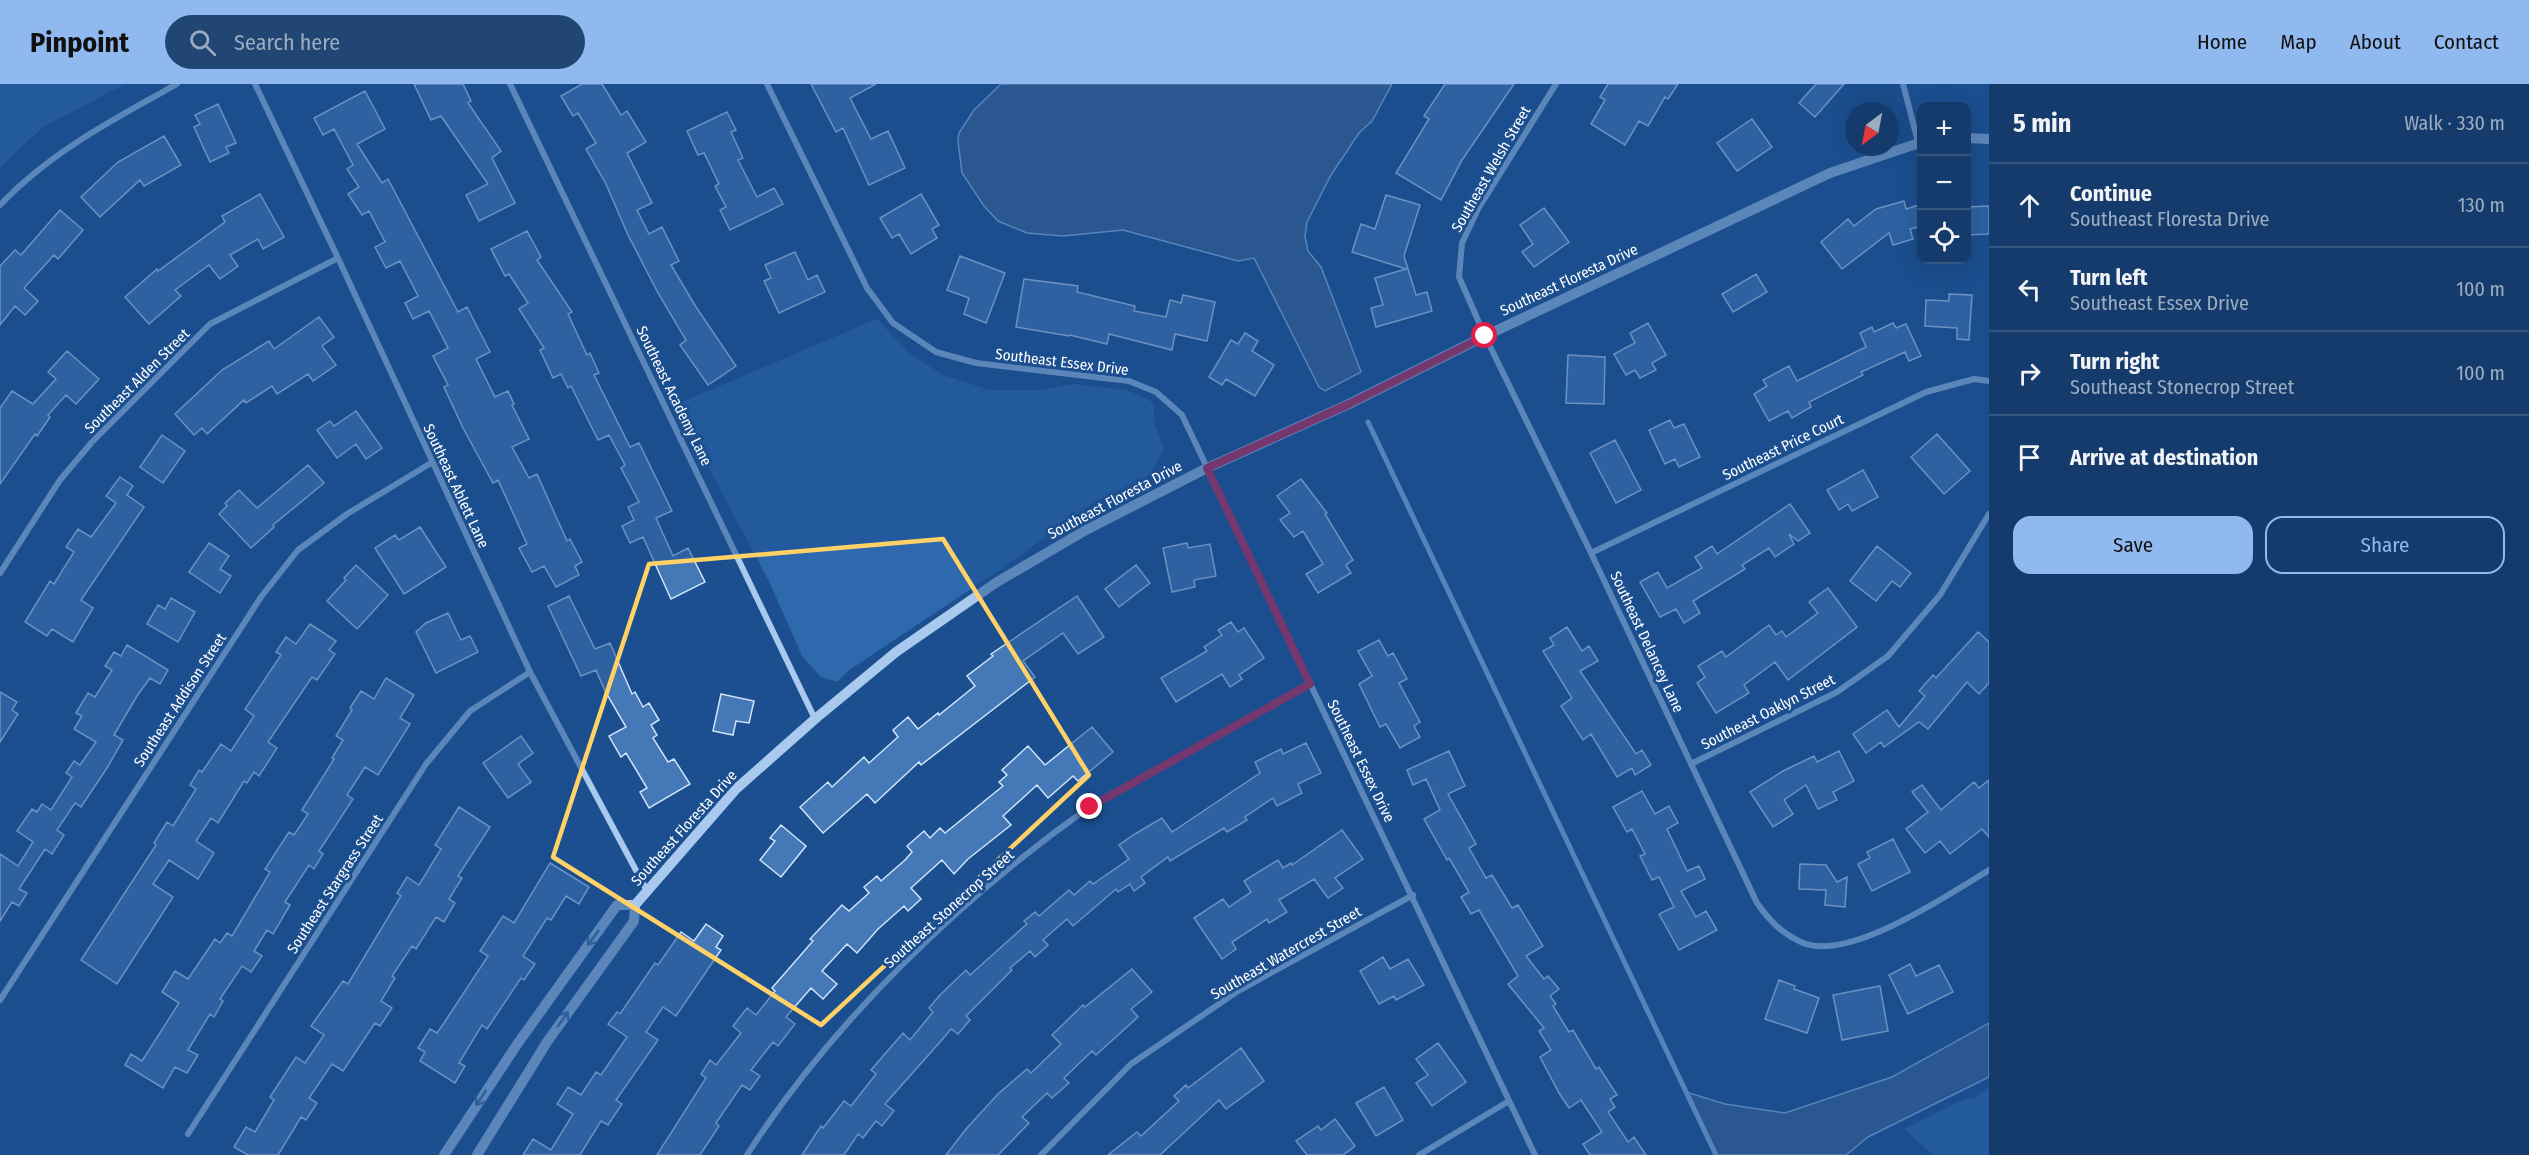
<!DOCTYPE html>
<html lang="en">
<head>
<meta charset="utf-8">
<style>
	:root { --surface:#143b6b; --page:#214673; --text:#f1f3f6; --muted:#9dadc1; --line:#33557e; --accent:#90b9f0 }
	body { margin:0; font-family:"Fira Sans Condensed",sans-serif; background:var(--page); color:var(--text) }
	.controls { position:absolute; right:18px; top:18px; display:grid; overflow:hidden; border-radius:12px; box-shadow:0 6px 24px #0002 }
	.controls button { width:54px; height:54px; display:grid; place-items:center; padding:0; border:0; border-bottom:2px solid var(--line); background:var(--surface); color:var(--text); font:30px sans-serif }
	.compass { position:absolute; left:1845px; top:18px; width:54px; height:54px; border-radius:50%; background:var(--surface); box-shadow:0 6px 24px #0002; rotate:212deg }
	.stop { position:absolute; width:18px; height:18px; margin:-14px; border:4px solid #e11d48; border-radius:50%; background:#fff }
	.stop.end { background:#e11d48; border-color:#fff; box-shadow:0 2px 6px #0008 }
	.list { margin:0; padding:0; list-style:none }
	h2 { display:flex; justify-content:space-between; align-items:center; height:78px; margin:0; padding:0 24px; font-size:26px }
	h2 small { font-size:20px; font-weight:400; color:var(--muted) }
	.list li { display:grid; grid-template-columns:39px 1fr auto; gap:18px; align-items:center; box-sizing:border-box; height:84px; padding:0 24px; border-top:2px solid var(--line) }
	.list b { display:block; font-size:22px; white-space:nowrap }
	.list p { margin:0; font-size:20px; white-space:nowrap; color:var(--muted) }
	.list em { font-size:20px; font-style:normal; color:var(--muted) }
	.actions { display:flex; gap:12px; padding:18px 24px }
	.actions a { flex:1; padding:14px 0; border:2px solid var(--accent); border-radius:18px; text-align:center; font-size:21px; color:var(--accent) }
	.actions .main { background:var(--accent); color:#111 }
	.icon { flex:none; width:33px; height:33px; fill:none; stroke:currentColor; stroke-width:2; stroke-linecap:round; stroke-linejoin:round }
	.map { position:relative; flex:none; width:1989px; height:1071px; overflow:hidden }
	header { display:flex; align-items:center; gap:36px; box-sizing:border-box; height:84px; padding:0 30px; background:var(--accent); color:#111 }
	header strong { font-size:28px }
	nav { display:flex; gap:33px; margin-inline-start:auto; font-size:21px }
	.search { width:420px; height:54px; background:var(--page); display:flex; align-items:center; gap:15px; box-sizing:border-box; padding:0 21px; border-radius:33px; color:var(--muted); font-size:22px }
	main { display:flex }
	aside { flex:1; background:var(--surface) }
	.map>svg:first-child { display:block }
	.green { fill:#2e69ad }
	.water { fill:#3c6290; stroke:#9cc4f0; stroke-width:1.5 }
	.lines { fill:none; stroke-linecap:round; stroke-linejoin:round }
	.stream { stroke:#9cc4f0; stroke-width:5 }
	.building { fill:#4478b7; stroke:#cfe3fa; stroke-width:1.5 }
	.minor { stroke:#a9c9ee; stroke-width:6 }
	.tertiary { stroke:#a9c9ee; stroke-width:10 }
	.oneway { stroke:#4674ac }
	.route { stroke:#e11d48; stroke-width:8 }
	.marked { fill:none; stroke:#ffd166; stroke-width:4.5; stroke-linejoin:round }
	.labels { text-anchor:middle; stroke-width:6; stroke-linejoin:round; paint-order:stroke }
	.street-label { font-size:15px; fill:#fff; stroke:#1b4f8f }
</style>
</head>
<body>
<header>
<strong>Pinpoint</strong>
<div class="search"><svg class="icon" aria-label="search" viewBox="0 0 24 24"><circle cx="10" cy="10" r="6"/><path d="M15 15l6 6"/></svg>Search here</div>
<nav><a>Home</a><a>Map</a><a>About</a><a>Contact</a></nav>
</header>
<main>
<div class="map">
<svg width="1989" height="1071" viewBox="0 0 1989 1071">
	<rect width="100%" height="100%" fill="#1b4f8f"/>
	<path class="green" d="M0,0H125L43,43L0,83Z
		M877,235L910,270L943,291L989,306H1040L1073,300L1126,306L1150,316L1154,323V337L1164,366L1149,391L1093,419L1001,485L848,587L837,598L821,593L802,572L768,495L715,396L680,319Z
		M1989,1003V1071H1933L1904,1045L1958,1018L1976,1013Z"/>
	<path class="water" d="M1001,0H1392L1372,37L1359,49L1331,91L1307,138L1305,153L1308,167L1321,183L1361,288L1325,307L1319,303L1254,174L1238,177L1123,146L1063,152L1027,149L998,137L984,122L962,89L958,57L959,49L974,26Z
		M1989,939V993L1868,1053L1846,1071H1716L1686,1008L1725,1020L1785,1029L1892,993Z"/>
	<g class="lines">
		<path class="stream" d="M1368,338L1716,1071"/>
	</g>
	<path class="building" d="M414,0H463L471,17L468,19L501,67L492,74L515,119L479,137L466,111L488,100L441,32L431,36Z
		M582,0H602L621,31L627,27L646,58L627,69L652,119L637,126L649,150L662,143L679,177L671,181L696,223L736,282L708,301L680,261L686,256L658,209L628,151L606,100L586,65L596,59L578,29L573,32L561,12Z
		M811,0H876L850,14L871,55L888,47L905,84L869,101L843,44L836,48Z
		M1445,0H1514L1462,76L1441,116L1396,89L1429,35L1424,32Z
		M1608,0H1678L1668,15L1665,13L1648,42L1639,37L1625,61L1591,40L1605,16L1600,13Z
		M1816,0H1844L1815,33L1799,19Z
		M365,7L385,45L357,60L382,99L388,95L458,228L467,223L490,268L476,275L495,313L508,307L514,320L512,321L529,355L512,363L529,394L537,390L567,457L570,455L582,478L575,482L579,491L556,503L544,482L532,488L519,464L527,460L498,396L493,399L463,344L444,303L448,301L433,272L448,264L429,227L413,235L405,219L418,212L400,177L386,184L375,163L385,158L369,127L362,131L348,110L359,103L347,85L353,81L334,45L323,51L314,34Z
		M218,20L236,59L226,63L229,69L210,78L194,43L200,40L195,31Z
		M727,28L736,46L731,48L743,74L738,76L757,113L774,104L783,120L730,146L720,126L726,123L715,102L719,100L704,69L698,71L687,47Z
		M1752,35L1772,63L1737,87L1717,59Z
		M164,52L181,81L144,102L140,96L100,133L81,113L118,78Z
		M260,110L284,153L263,165L258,155L230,171L238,182L220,195L209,181L175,206L181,212L149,240L125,213L157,185L158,187L225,138L222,132Z
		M921,110L939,141L932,145L937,154L911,170L899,150L892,154L880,134Z
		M1386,111L1420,121L1404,172L1416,211L1427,208L1432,227L1376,243L1371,224L1383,221L1375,194L1406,185L1352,168L1361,140L1375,145Z
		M1904,117L1906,125L1922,120V142L1910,145L1913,155L1893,161L1889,149L1842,185L1821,158L1848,135L1854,142L1876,125Z
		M1989,122V150L1966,151V123Z
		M1544,124L1569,158L1534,183L1522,168L1533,160L1520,141Z
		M60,126L83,146L58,175L54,171L24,204L38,217L25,231L15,222L0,241V182L15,166L21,171Z
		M527,147L541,173L537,176L572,228L568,230L587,271L590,269L599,289L594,291L630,363L639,359L672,427L656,434L673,472L688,464L705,498L671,515L643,453L630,459L622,442L634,436L628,423L639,418L621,384L625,381L609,351L598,356L571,302L568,304L561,290L553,294L540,266L544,264L519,225L528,219L509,190L505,192L491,165Z
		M795,168L808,196L817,191L825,208L779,229L764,197L771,194L765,181Z
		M960,172L1005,189L986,239L964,230L969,214L947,206Z
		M1756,190L1767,208L1733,228L1722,210Z
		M1024,195L1078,202L1077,208L1135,222L1134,227L1166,233L1170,216L1181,219L1183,211L1215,218L1207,257L1175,250L1172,266L1109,250L1107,260L1070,251L1069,252L1016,243Z
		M1949,210L1972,211L1969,256L1957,255V244L1925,242L1926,216L1949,217Z
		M319,233L334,253L322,262L336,281L313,297L308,290L277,310L272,302L246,319L244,316L207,350L202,344L194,351L175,330L222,286L269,257L274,265Z
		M1648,239L1666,271L1652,279L1656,286L1640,294L1635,286L1626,291L1614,270L1635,259L1630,249Z
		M1893,239L1896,244L1906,240L1921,272L1909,277L1905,268L1861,288L1863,291L1809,318L1811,323L1792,334L1788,327L1769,337L1754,310L1767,302L1763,296L1789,282L1797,297L1866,263L1860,249L1872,243L1874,248Z
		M1245,249L1258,257L1252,267L1274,281L1255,312L1226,295L1222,301L1209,293L1231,256L1238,260Z
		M67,267L99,295L76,320L66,311L48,331L50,333L37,352L35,350L0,400V324L12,307L33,320L56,295L48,288Z
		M1568,271L1605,273L1604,320L1566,319Z
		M356,327L382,364L366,375L356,360L337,374L317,346L330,337L334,342Z
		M1670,336L1674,344L1684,340L1700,373L1679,383L1675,375L1665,380L1649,346Z
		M1937,350L1970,387L1944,410L1911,373Z
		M162,351L185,367L163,399L140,383Z
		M1615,356L1641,406L1616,419L1590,369Z
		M308,381L324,399L273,441L274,443L251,464L219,430L227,422L225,419L239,406L257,424Z
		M1863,386L1878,413L1852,427L1848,420L1839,426L1827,406Z
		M120,393L133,402L127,411L144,423L81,516L93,524L73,558L52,545L47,552L25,538L50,497L54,500L74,468L66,463L78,445L91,453L116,419L106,412Z
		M1301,395L1327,429L1325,430L1353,476L1346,481L1351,489L1318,509L1306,490L1323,480L1303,447L1294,453L1280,436L1290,429L1277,412Z
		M1790,420L1810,449L1798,457L1789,450L1794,460L1775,473L1769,464L1742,481L1745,485L1693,517L1700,529L1684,539L1676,525L1660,533L1640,498L1658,488L1667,504L1702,484L1695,473L1712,462L1717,470Z
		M420,443L446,483L404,510L375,464L395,451L399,456Z
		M209,459L229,472L220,485L231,492L220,509L189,488Z
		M1187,459L1188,464L1210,460L1216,492L1194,496L1195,503L1172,508L1163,464Z
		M1877,462L1911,489L1900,503L1892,497L1876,517L1850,497Z
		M356,481L388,511L357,545L327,517L346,496L344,494Z
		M1136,481L1150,499L1119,523L1105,505Z
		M1828,504L1857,543L1788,596L1775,578L1744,601L1749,609L1716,629L1697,599L1705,593L1698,582L1722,567L1726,573L1769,541L1776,551L1782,547L1786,553L1818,529L1809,518Z
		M569,512L595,565L610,559L632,610L635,608L643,623L649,619L659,636L651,641L657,651L653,654L668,678L674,675L690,700L649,724L640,708L647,704L626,669L621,673L609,652L626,643L605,607L596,586L581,592L548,522Z
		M1077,512L1104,553L1078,570L1063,549L1023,577L1035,593L921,681L919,678L875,719L867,710L823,749L800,723L828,698L832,703L864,673L869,679L898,653L893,646L908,633L918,645L938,629L939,631L975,602L967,592L993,572L991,570Z
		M171,514L195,528L178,558L147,540L158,521L165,525Z
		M448,529L461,556L470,552L478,568L436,589L416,548L426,539Z
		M1231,538L1238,548L1244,544L1264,574L1239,591L1242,595L1230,603L1222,590L1176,618L1161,594L1207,567L1204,563L1222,551L1218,546Z
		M310,540L336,557L329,566L335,570L317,596L312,593L268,658L277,664L259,692L254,688L247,699L244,697L218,739L211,734L196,757L214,769L198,795L169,776L153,800L173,813L117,900L81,876L156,761L154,759L167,738L173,742L196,705L190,701L199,686L202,688L221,660L231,667L254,632L245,625L281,571L276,568L286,553L296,560Z
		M1567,543L1582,567L1589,562L1598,577L1580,587L1636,670L1642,666L1651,681L1635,691L1632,684L1617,693L1591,650L1583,656L1561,622L1572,614L1543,567L1554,561L1550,554Z
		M1978,548L1989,558V599L1979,610L1967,598L1928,645L1919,638L1884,663L1881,658L1866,669L1853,650L1887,626L1899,643L1925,612L1919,607L1933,591L1936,594Z
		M1379,556L1388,572L1393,569L1407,595L1399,599L1420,638L1414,642L1420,653L1400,664L1386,640L1380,643L1359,600L1372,592L1358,567Z
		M127,561L168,586L160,600L150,594L137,612L114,651L123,656L107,684L81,723L75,719L57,746L64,751L52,770L45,765L19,805L27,809L19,822L12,818L0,837V770L18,782L33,758L17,747L32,725L37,728L42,720L51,726L72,693L66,689L74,677L80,681L96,658L74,645L82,632L76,629L88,609L95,613L112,586L105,582L114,568L121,572Z
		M386,594L414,611L400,634L410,640L378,691L365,683L347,711L353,715L319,767L323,770L314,785L309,781L285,818L290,821L273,850L267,846L254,867L262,872L251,888L242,882L220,915L223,917L214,933L210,930L188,966L198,971L187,989L175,983L163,1004L125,981L131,970L142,977L179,919L162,908L175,887L188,895L215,855L220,859L227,849L232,852L270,788L265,785L289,748L294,751L308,730L302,726L334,675L332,674L343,656L336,652L352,626L350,624L361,607L374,615Z
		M0,608L17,618L12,626L18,630L0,658Z
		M721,610L754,617L749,639L736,637L733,651L713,647Z
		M1092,643L1113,668L1078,697L1073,692L1048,714L1037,701L1003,732L1011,741L968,775L954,790L942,776L911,804L921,815L908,827L904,822L878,845L857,869L847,860L822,887L837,900L823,915L811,904L786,933L795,940L778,962L773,958L751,986L760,992L750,1006L742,1001L716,1039L719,1042L700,1071H657L706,994L701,990L710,976L716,981L741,949L733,942L747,924L756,931L775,907L772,904L813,857L810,855L842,821L849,827L869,809L864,803L877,792L881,797L905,776L912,768L907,762L924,747L930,754L940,744L945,749L1003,702L999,698L1007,691L1002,686L1028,662L1045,681Z
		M521,652L533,669L518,680L531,698L508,714L483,679Z
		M1306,659L1321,689L1298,700L1302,709L1277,722L1273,714L1245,733L1247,736L1227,748L1224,744L1170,777L1168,773L1141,793L1145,799L1134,807L1130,800L1118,808L1116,805L1073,842L1067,835L1043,856L1048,861L1035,873L1030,867L1010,884L1012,886L966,932L970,936L958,950L951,945L940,958L885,1020L894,1027L882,1042L876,1037L863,1054L858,1050L844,1071H802L821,1042L823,1044L844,1017L851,1022L876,990L871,986L903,949L910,956L933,928L929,924L940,911L966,886L970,891L1027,840L1024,837L1035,828L1039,832L1069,806L1074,811L1090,797L1093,800L1129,775L1119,761L1135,750L1162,734L1172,748L1260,689L1255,678L1281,665L1283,670Z
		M1449,667L1465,702L1448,710L1476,760L1469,764L1486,794L1492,791L1512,824L1518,821L1543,862L1526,872L1544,895L1548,892L1559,905L1550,912L1556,920L1553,922L1569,948L1573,946L1596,985L1599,983L1617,1011L1610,1015L1615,1023L1608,1028L1628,1058L1634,1053L1646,1071H1590L1583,1060L1602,1048L1581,1016L1569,1024L1559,1009L1540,973L1551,966L1539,947L1544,944L1508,900L1518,892L1479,826L1471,830L1461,813L1469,808L1449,774L1447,776L1424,735L1440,726L1426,695L1413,701L1407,686Z
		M1839,667L1854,697L1833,708L1837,716L1818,725L1806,701L1784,716L1793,730L1773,743L1750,708L1783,687L1814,672L1817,678Z
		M1989,696V753L1982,745L1950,770L1940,757L1925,769L1906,745L1928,728L1912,708L1922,701L1941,726L1974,698L1979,704Z
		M1642,707L1655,730L1669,722L1678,739L1667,745L1687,787L1699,782L1705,795L1681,807L1696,833L1706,827L1717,846L1679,866L1659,830L1674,823L1659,793L1652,796L1640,772L1645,770L1632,745L1627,748L1613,723Z
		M459,723L490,743L458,792L462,794L449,815L455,819L444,838L436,833L416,865L412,862L392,892L395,894L381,917L392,924L380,942L375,939L343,987L332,980L309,1014L317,1019L306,1036L301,1033L278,1071H248L234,1063L246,1043L255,1048L274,1016L270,1013L296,973L305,979L324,951L311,942L343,897L348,900L401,812L397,809L407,793L419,801L441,765L435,761Z
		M781,741L806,762L781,793L760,776L775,757L770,754Z
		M1342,746L1363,775L1335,794L1343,804L1328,814L1314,795L1279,816L1287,828L1269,839L1267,835L1232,858L1236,865L1222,875L1194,834L1223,815L1229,823L1251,808L1244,797L1278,776L1283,784L1291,779L1292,781Z
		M1893,755L1910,788L1872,807L1858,780L1870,774L1867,768Z
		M550,779L589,803L579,820L566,812L551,836L547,834L523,872L535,880L524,896L521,894L487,945L482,941L459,979L465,982L455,999L420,977L425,968L418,964L430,945L437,949L444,939L488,872L480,867L503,832L514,839Z
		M1800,780L1826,781L1837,798L1847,793L1845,823L1825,821L1826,806L1799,805Z
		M706,840L723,852L716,863L721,866L676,932L663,923L646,948L658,956L616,1016L622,1020L608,1041L601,1037L580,1071H523L533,1055L551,1066L573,1030L557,1020L568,1003L581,1011L596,988L601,991L627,953L608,940L617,928L620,930L655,879L658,881L681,848L694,857Z
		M1383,873L1390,885L1408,875L1424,901L1396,916L1394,912L1379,920L1360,887Z
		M1910,880L1916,892L1939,881L1953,908L1908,930L1889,891Z
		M1132,885L1152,908L1131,925L1138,933L1096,971L1092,967L1064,994L1069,999L1052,1014L1047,1009L1022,1033L1029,1039L998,1071H946L966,1045L998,1010L1027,985L1031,989L1061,960L1052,951L1083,921L1085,923Z
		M1779,896L1795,902L1794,905L1819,914L1807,949L1765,935Z
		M1880,902L1888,947L1842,956L1833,911Z
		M1438,959L1466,998L1432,1022L1416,999L1428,991L1416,975Z
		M1241,964L1264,997L1226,1025L1219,1016L1160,1071H1108L1137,1048L1141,1052L1179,1017L1174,1012L1186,1001L1188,1004Z
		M1384,1003L1403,1036L1376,1052L1356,1019Z
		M1335,1035L1355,1062L1343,1071H1307L1296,1057L1318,1042L1321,1046Z"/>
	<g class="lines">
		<path class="minor" d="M255,0L338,174L530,588L647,807
			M510,0L815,635
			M767,0L867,204L893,239L936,268L976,279L1129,297L1156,308L1182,331L1535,1071
			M1556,0L1478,125L1462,159L1459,193L1485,252L1591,469L1757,819C1769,836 1781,849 1801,858C1847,880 1949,810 1989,786
			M1903,0L1918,58
			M0,121C50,68 114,35 177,0
			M1591,469L1926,308L1974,295L1989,297
			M0,489L60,396L92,358L210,240L338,174
			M1691,680L1837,608L1888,572L1940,511L1989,430
			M0,916L261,513L298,466L347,430L431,379
			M188,1050L426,680L470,627L530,588
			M747,1071C831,939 961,814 1088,724C1112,708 1139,696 1164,682C1212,655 1261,628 1310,600
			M1041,1071L1131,980L1238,907L1413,811
			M1419,1071L1509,1017"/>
		<path class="tertiary" d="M1966,54L1989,55
			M444,1071L518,959L617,821H635
			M477,1071L547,958L634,837L635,821L736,705L815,635L896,568L997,498L1086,446L1207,384L1349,320L1485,252L1830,89L1922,58"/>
	</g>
	<defs><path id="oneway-shaft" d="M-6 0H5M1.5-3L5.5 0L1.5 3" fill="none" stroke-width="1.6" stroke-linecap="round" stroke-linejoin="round" transform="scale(1.5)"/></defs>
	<g class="oneway">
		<use href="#oneway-shaft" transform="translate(593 854) rotate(127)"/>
		<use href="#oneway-shaft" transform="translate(563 935) rotate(-55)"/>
		<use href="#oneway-shaft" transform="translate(481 1014) rotate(123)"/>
	</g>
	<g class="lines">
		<path class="route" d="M1090,723L1310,600L1207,384L1349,320L1485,252"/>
	</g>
	<path d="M0 0H1989V1071H0ZM943,455L1089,691L821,941L553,773L649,480Z" fill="#1b4f8f" fill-opacity=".55" fill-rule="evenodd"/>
	<path class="marked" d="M943,455L1089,691L821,941L553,773L649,480Z"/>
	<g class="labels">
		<g class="street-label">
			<text transform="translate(1491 85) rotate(-60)" y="5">Southeast Welsh Street</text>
			<text transform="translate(1569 196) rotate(-25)" y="5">Southeast Floresta Drive</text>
			<text transform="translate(1062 278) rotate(7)" y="5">Southeast Essex Drive</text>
			<text transform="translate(137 297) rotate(-45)" y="5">Southeast Alden Street</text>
			<text transform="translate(674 312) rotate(64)" y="5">Southeast Academy Lane</text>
			<text transform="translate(1783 363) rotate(-26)" y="5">Southeast Price Court</text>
			<text transform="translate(456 402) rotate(65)" y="5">Southeast Ablett Lane</text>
			<text transform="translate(1115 416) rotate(-28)" y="5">Southeast Floresta Drive</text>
			<text transform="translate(1647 558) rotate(65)" y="5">Southeast Delancey Lane</text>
			<text transform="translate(180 616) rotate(-57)" y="5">Southeast Addison Street</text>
			<text transform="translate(1768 628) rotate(-27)" y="5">Southeast Oaklyn Street</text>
			<text transform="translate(1361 677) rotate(64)" y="5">Southeast Essex Drive</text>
			<text transform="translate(684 744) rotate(-48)" y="5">Southeast Floresta Drive</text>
			<text transform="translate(335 800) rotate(-57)" y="5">Southeast Stargrass Street</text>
			<text transform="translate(949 825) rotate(-42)" y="5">Southeast Stonecrop Street</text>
			<text transform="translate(1286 869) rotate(-30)" y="5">Southeast Watercrest Street</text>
		</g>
	</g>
</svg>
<div class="controls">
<button>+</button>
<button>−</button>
<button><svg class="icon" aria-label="locate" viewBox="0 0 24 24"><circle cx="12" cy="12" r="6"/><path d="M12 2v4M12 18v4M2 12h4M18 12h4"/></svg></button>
</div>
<svg class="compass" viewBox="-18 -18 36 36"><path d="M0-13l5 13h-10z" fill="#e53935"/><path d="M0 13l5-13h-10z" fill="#9dadc1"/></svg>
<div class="stop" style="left:1485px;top:252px"></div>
<div class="stop end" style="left:1090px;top:723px"></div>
</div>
<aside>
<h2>5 min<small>Walk · 330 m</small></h2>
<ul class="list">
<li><svg class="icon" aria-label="ahead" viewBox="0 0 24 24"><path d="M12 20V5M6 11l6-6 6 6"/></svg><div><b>Continue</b><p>Southeast Floresta Drive</p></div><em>130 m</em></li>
<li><svg class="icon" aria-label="left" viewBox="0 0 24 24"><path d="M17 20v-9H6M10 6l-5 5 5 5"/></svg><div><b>Turn left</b><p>Southeast Essex Drive</p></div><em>100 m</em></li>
<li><svg class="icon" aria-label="right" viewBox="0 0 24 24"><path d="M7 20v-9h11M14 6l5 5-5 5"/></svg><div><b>Turn right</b><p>Southeast Stonecrop Street</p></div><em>100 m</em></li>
<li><svg class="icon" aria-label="arrive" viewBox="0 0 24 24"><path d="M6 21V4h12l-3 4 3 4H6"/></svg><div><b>Arrive at destination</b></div></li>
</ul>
<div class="actions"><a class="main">Save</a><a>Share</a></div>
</aside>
</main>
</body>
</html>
